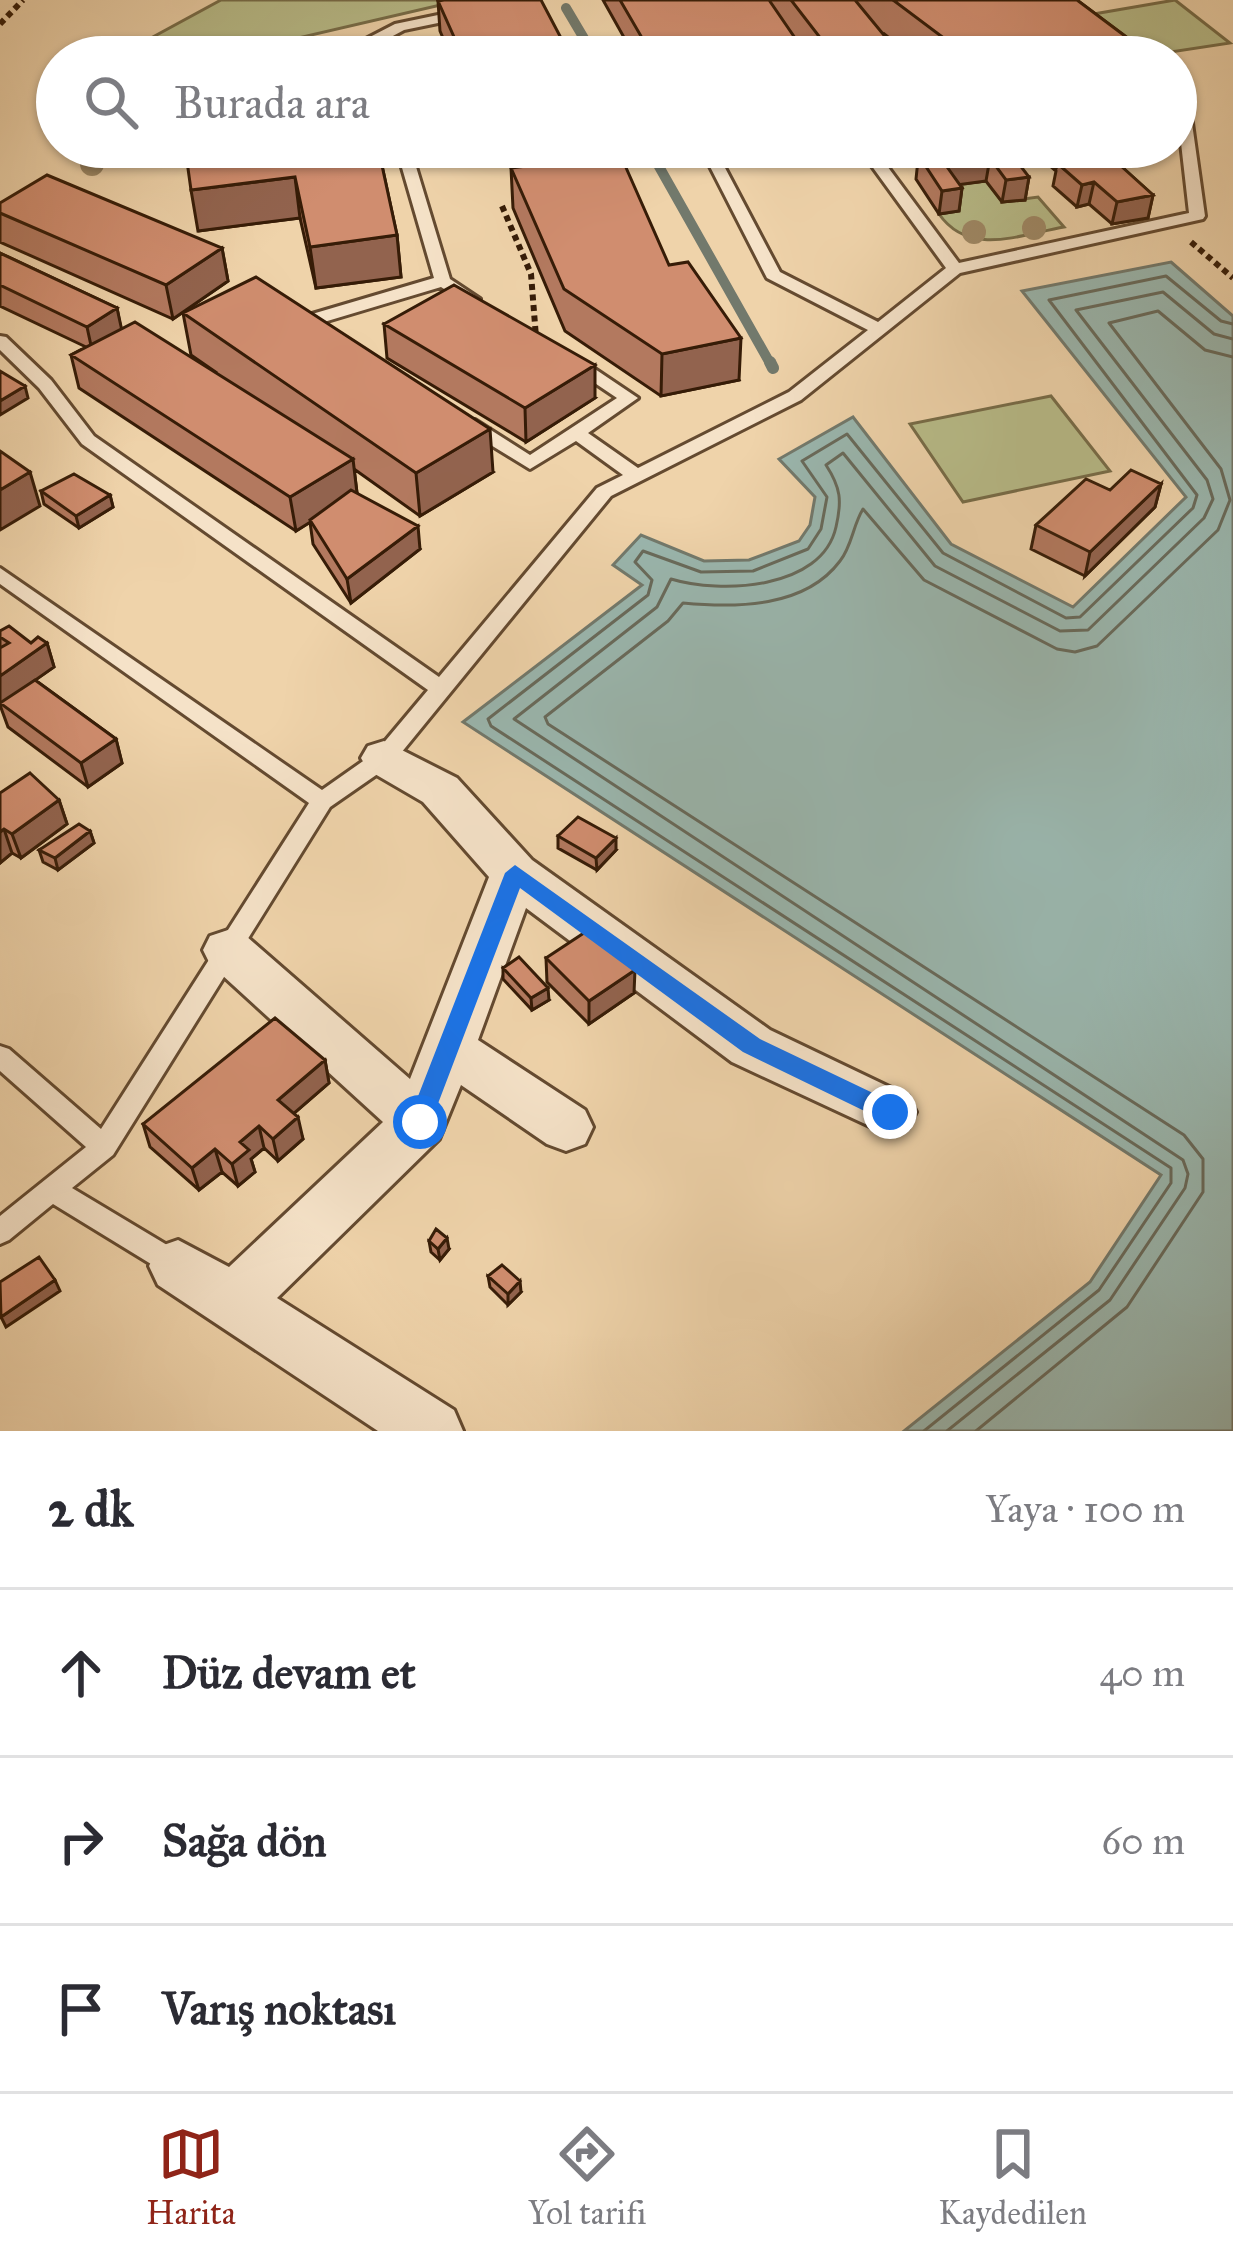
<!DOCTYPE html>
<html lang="tr">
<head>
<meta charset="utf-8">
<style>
	:root { --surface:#fff; --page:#f7f7f7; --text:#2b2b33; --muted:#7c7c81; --line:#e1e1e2; --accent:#8f2418 }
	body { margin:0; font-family:"IM FELL Great Primer",serif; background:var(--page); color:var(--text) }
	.stop { position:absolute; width:36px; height:36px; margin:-27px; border:9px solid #1a73e8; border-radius:50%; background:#fff }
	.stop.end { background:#1a73e8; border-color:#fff; box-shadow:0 3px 12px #0008 }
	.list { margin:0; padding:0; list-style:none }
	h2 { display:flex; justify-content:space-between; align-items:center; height:156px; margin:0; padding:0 48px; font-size:51px }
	h2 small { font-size:39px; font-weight:400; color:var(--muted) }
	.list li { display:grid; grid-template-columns:78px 1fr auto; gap:36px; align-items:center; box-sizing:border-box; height:168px; padding:0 48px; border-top:3px solid var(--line) }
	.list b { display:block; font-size:45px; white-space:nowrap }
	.list em { font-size:39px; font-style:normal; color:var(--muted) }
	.icon { flex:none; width:66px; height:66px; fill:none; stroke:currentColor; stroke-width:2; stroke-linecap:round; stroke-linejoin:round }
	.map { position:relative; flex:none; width:1233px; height:1431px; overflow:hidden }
	.search { position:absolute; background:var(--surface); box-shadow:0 3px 9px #0004; left:36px; right:36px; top:36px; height:132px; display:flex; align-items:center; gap:30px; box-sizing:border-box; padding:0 42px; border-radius:66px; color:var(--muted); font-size:45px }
	.sheet { height:660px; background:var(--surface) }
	nav { display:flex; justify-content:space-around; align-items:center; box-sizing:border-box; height:168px; border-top:3px solid var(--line); background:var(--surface); font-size:33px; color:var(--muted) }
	nav a { display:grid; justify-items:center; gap:6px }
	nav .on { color:var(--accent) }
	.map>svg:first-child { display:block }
	.green { fill:#b8bc89; stroke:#776c48; stroke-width:3 }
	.water { fill:#9ab7af; stroke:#72796c; stroke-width:3 }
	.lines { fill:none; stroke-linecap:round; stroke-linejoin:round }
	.shore { stroke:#686a5b; stroke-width:3 }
	.stream-far1 { stroke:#72796c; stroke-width:10 }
	.stream { stroke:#72796c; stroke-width:12 }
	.lane-casing { stroke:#644a30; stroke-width:6 }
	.street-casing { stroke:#644a30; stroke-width:6 }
	.path { stroke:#361c07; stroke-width:6; stroke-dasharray:6 4.5; stroke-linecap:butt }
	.lane { fill:#f5e2c8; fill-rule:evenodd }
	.street { fill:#f5e2c8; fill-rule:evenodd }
	.tree { fill:#9f8966 }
	.wall { fill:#b3795f; stroke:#361c07; stroke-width:3 }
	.shaded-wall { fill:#92634e; stroke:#361c07; stroke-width:3 }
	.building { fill:#d08d6f; stroke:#361c07; stroke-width:3 }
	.route { fill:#1a73e8 }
</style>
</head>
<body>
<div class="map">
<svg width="1233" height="1431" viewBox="0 0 1233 1431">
	<rect width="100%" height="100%" fill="#efd3aa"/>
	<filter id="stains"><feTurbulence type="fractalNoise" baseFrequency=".00167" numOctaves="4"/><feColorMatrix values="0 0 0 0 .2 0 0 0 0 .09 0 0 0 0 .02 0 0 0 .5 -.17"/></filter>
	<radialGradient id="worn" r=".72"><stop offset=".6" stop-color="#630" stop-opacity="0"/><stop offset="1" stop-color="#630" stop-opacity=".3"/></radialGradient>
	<path class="green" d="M221,0H462L216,57H116Z
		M1175,0L1230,43L1138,57L1088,15Z
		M986,181L1002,202L1038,197L1064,227C1019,235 969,257 939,214L958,210L942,187Z
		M1051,396L1110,471L963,502L910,424Z"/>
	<path class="water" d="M1171,262L1233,316V1431H904L1090,1282L1161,1175L463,722L642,585L613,565L641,535L704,561L749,560L799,541L810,525L815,497L779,459L853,417L951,544L1073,607L1186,497L1022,291Z"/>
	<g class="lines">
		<path class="shore" d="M924,1431L1099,1290L1171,1183V1168L491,726L488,719L648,595L652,580L635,562L643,551L701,572L753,571L808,549L821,529L827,497L802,461L847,434L943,553L1066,618L1080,617L1193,508L1197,495L1049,300L1166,276L1221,321L1233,324
			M947,1431L1110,1300L1185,1188L1188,1174L1183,1160L514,719L657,607L671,579C720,594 822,590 836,527C842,501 841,488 826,465L843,453L935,566L1060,631L1088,630L1204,518L1213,499L1207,480L1076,310L1163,292L1214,334L1233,339
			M976,1431L1127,1307L1203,1192V1159L1184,1135L548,724L545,717L668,621L683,603C736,608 805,608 840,561C852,546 853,525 863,509L924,580L1057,649L1075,652L1097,646L1218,530L1230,500L1221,469L1109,323L1158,311L1205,350L1233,357"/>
		<path class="stream-far1" d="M566,8L595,57
			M648,147L771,365"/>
		<path class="stream" d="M770,362L773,368"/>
		<g class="lane-casing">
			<path id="lane" d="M462,10L469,14L467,17L404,30L378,44L383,57H369L366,39L395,24Z
				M1176,99L1190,109L1205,216L1203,219L960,273L801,400L611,496L392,764L330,807L113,1155L72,1188L187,1257L191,1266L187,1275L178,1278L169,1275L53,1204L9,1240L0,1244V1216L86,1147L0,1071V1046L9,1049L101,1129L309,803L0,584V568L322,790L376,752L428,690L82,444L39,388L0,350V336L6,337L51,380L94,436L439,677L597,488L623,475L576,441L530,469L463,428V420H475L530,455L617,398L565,363L574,358L580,359L638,398L588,433L638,468L789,392L868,330L767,278L700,147H714L780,272L878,322L946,268L858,147H873L959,263L1189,213Z
				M396,147H410L450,279L480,299L478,303H466L441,287L314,325H302V317L434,278Z"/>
		</g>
		<g class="street-casing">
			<path id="street" d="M384,741L457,778L532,860L770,1030L908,1096L916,1112L908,1128L889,1135L732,1062L526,908L478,1040L585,1110L593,1127L585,1144L566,1151L547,1144L461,1085L439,1139L277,1298L454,1410L463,1431H378L158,1285L149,1266L158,1247L178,1240L229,1267L383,1122L210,964L203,950L210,936L228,930L246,936L410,1079L489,877L423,802L368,770L361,758L368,746Z"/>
		</g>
		<path class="path" d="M0,24L23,0
			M502,206L531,274L536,337
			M1191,242L1233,278"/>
		<use href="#lane" class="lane"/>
		<use href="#street" class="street"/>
	</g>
	<g class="tree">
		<circle cx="92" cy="164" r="12"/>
		<circle cx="1034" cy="228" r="12"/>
		<circle cx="974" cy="232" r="12"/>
	</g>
	<path class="wall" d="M603,0H1077L1153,57H913L883,33L902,57H635Z
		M438,1L571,57H451L440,31Z
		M378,147L397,235L401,277L316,288L300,218L198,231Z
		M898,147H954L953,152L988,147L1029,177L1025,200L1002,202L986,181L959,184L962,188L959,211L939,214L916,179L918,160L907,161Z
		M1028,147H1104L1103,150L1153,195L1148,218L1112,224L1089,204L1077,207L1053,186L1056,171Z
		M511,168L669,265L739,380L661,396L565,331L513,208Z
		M0,203L222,248L228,281L173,319L0,242Z
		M0,253L117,308L121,329L217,373L191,355L183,313L493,472L420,516L354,469L357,493L420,549L351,603L313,544L310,522L296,531L79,388L71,355L86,347L0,306Z
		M384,324L595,398L526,442L387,358Z
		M1161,484L1155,507L1085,576L1031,549L1036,525L1110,490Z
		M41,491L110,495L113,507L79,528L44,504Z
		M0,631L31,643H47L54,667L35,680L116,739L122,763L88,787L8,727L0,705Z
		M0,793L59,800L67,824L21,858L12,853L0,863Z
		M90,831L94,843L58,870L43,862L39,850Z
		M558,836L616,850L597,870L558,848Z
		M546,958L634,993L589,1024L547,982Z
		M503,968L549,1000L532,1010L503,979Z
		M325,1060L329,1083L294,1113L303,1139L278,1161L264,1148L251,1159L255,1172L238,1186L222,1172L199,1190L150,1147L143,1124Z
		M429,1241L449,1249L440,1260L431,1252Z
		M488,1276L521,1292L508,1305L490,1287Z"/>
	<path class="shaded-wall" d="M732,39L731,57H649V50Z
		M929,147H954L953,155L919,156L918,160L907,161L909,150Z
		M1067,147H1104L1101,160H1073L1066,154L1063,168L1058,164L1055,171L1060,149Z
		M990,158L986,181L942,187L945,164Z
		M295,177L300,218L198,231L191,190Z
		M1029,177L1025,200L1002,202L1006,180Z
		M1094,182L1089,204L1077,207L1082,185Z
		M962,188L959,211L939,214L942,191Z
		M1153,195L1148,218L1112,224L1117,202Z
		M397,235L401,277L316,288L310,247Z
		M222,248L228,281L173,319L166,285Z
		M117,308L122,331L92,350L87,327Z
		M741,338L739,380L661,396L662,354Z
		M595,365V398L526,442L525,408Z
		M25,386L28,398L0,415V401Z
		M490,429L493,472L420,516L416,473Z
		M353,459L357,493L296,531L290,497Z
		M30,472L40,506L0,530V490Z
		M1161,484L1155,507L1085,576L1090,552Z
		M110,495L113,507L79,528L76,516Z
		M418,526L420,549L351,603L347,579Z
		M47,643L54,667L0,705V676Z
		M116,739L122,763L88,787L81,763Z
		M59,800L67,824L21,858L12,834Z
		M4,829L12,853L0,863V832Z
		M90,831L94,843L58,870L55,858Z
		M616,838V850L597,870L596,858Z
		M635,970L634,993L589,1024V1001Z
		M548,988L549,1000L532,1010L531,998Z
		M325,1060L329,1083L284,1122L278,1100Z
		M298,1117L303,1139L278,1161L273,1139Z
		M259,1126L264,1148L251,1159L255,1172L238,1186L232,1164L240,1142Z
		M215,1149L222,1172L199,1190L192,1168Z
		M447,1238L449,1249L440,1260L438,1249Z
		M55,1280L60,1291L6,1327L1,1317Z
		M520,1281L521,1292L508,1305V1294Z"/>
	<path class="building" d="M444,0H541L571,57H463L438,1Z
		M620,0H769L808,57H744L732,39L649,50Z
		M791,0H855L902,57H835Z
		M893,0H1077L1153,57H969Z
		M357,52L358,57H321Z
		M185,147H378L397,235L310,247L295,177L191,190Z
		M988,147H1006L1029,177L1006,180L990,158L945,164L962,188L942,191L919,156Z
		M1094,147H1100L1153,195L1117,202L1094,182L1082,185L1058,164L1073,160L1066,154Z
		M620,154L669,265L688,262L741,338L662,354L564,289L511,168Z
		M47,175L222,248L166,285L0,213V203Z
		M0,253L117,308L87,327L0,285Z
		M256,277L490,429L416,473L183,313Z
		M454,285L595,365L525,408L384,324Z
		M135,322L353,459L290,497L71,355Z
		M0,371L25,386L0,401Z
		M0,451L30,472L0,490Z
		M1131,470L1161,484L1090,552L1036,525L1086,479L1110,490Z
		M74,474L110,495L76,516L41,491Z
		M351,490L418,526L347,579L310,520Z
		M9,626L31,643L38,637L47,643L0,676V648L9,643L0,637V631Z
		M35,680L116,739L81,763L0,703Z
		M30,773L59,800L12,834L4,829L0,832V793Z
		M578,817L616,838L596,858L558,836Z
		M79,824L90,831L55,858L39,850Z
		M593,927L635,970L589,1001L546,958Z
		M519,957L548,988L531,998L503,968Z
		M275,1018L325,1060L278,1100L298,1117L273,1139L259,1126L240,1142L249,1150L232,1164L215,1149L192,1168L143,1124Z
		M436,1229L447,1238L438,1249L429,1241Z
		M39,1257L55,1280L1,1317L0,1282Z
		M502,1265L520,1281L508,1294L488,1276Z"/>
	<path class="route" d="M515,865L760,1039L898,1105V1119H881L743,1052L520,888L431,1122L428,1129H411L408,1122L505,873Z"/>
	<rect width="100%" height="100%" filter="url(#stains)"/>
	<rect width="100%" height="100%" fill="url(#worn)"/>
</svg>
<div class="stop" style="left:420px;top:1122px"></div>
<div class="stop end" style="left:890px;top:1112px"></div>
<div class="search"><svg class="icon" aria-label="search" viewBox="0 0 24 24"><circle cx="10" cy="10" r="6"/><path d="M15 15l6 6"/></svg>Burada ara</div>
</div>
<section class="sheet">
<h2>2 dk<small>Yaya · 100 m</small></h2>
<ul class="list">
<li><svg class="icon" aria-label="ahead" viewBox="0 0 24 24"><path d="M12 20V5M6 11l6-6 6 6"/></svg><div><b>Düz devam et</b></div><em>40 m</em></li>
<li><svg class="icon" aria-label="right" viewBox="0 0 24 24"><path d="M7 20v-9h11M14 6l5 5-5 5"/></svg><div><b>Sağa dön</b></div><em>60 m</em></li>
<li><svg class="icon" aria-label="arrive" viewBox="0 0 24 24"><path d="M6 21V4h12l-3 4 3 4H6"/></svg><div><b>Varış noktası</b></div></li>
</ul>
</section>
<nav>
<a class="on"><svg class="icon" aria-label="map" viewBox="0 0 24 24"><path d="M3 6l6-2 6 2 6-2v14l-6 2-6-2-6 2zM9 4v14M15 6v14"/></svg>Harita</a>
<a><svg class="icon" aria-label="directions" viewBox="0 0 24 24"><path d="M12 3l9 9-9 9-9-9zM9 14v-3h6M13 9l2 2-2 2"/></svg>Yol tarifi</a>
<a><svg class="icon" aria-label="saved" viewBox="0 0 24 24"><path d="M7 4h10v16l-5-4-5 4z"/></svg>Kaydedilen</a>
</nav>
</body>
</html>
